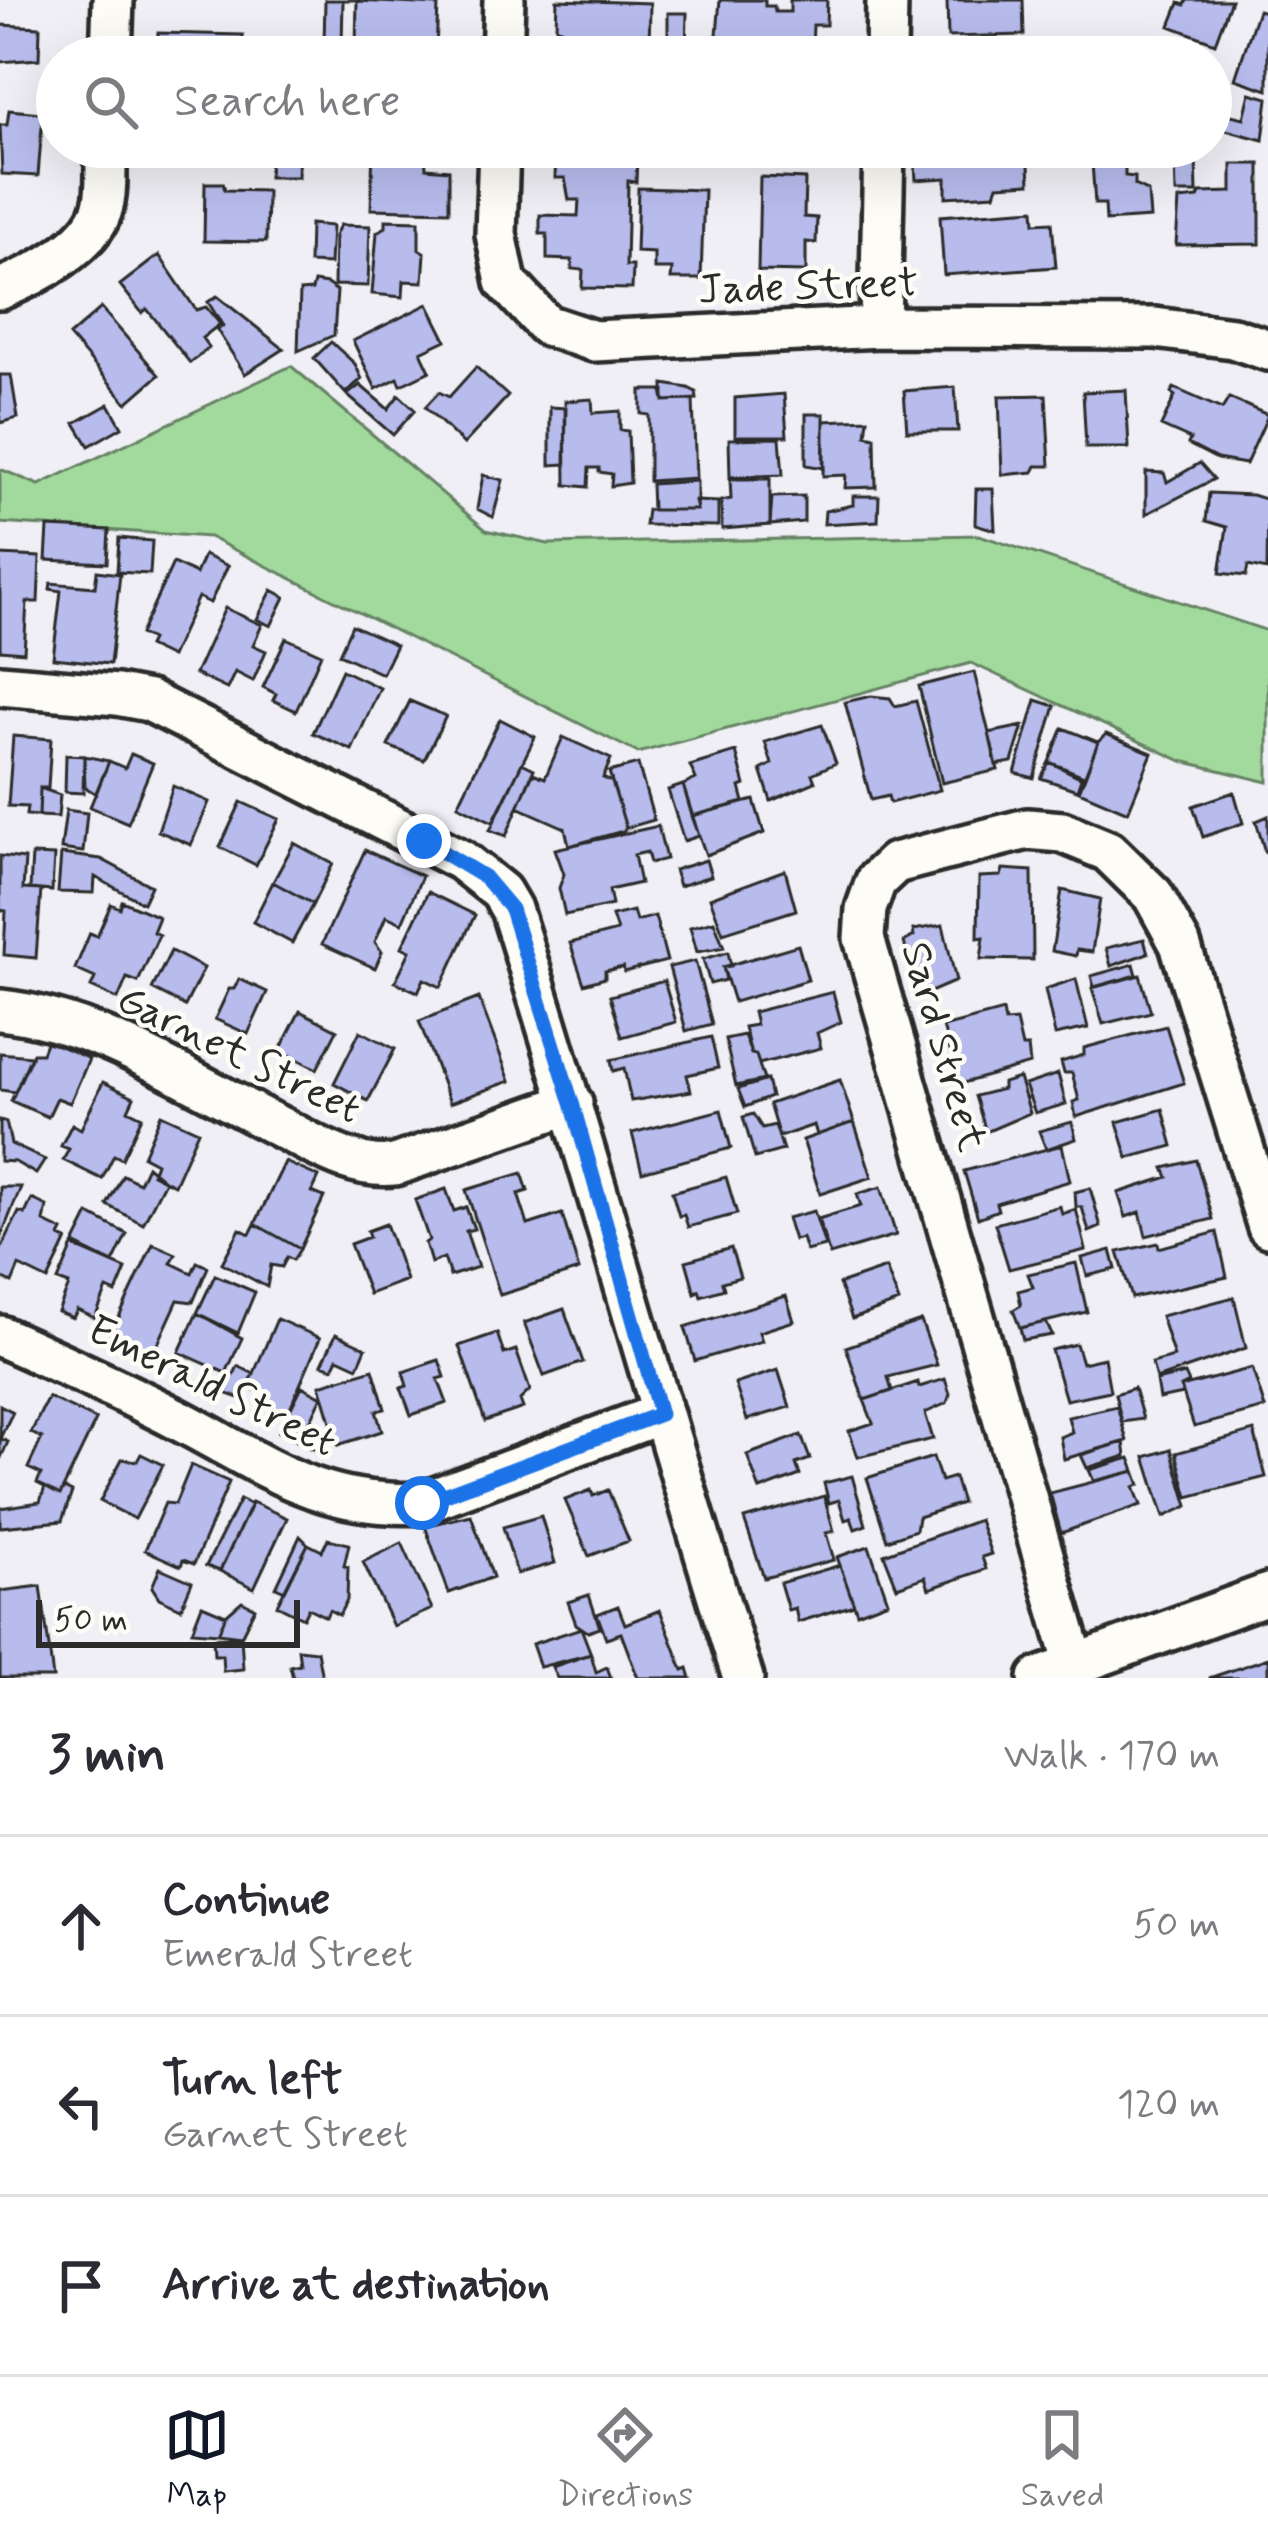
<!DOCTYPE html>
<html lang="en">
<head>
<meta charset="utf-8">
<style>
	:root { --surface:#fff; --page:#f2f2f3; --text:#2b2b33; --muted:#7c7c81; --line:#e1e1e2; --accent:#111827 }
	body { margin:0; font-family:Mynerve,sans-serif; background:var(--page); color:var(--text) }
	.scale { position:absolute; left:36px; bottom:30px; width:264px; box-sizing:border-box; padding-left:12px; border:6px solid #2b2b2b; border-top:0; font-size:33px; line-height:42px; white-space:nowrap; color:#2b2b2b; -webkit-text-stroke:9px #fdfcf7; paint-order:stroke }
	.stop { position:absolute; width:36px; height:36px; margin:-27px; border:9px solid #1a73e8; border-radius:50%; background:#fff }
	.stop.end { background:#1a73e8; border-color:#fff; box-shadow:0 3px 12px #0008 }
	.list { margin:0; padding:0; list-style:none }
	h2 { display:flex; justify-content:space-between; align-items:center; height:156px; margin:0; padding:0 48px; font-size:51px }
	h2 small { font-size:39px; font-weight:400; color:var(--muted) }
	.list li { display:grid; grid-template-columns:78px 1fr auto; gap:36px; align-items:center; box-sizing:border-box; height:180px; padding:0 48px; border-top:3px solid var(--line) }
	.list b { display:block; font-size:45px; white-space:nowrap }
	.list p { margin:0; font-size:39px; white-space:nowrap; color:var(--muted) }
	.list em { font-size:39px; font-style:normal; color:var(--muted) }
	.icon { flex:none; width:66px; height:66px; fill:none; stroke:currentColor; stroke-width:2; stroke-linecap:round; stroke-linejoin:round }
	.map { position:relative; flex:none; width:1268px; height:1678px; overflow:hidden }
	.search { position:absolute; background:var(--surface); box-shadow:0 12px 48px #0002; left:36px; right:36px; top:36px; height:132px; display:flex; align-items:center; gap:30px; box-sizing:border-box; padding:0 42px; border-radius:66px; color:var(--muted); font-size:45px }
	.sheet { height:696px; background:var(--surface) }
	nav { display:flex; justify-content:space-around; align-items:center; box-sizing:border-box; height:168px; border-top:3px solid var(--line); background:var(--surface); font-size:33px; color:var(--muted) }
	nav a { display:grid; justify-items:center; gap:6px }
	nav .on { color:var(--accent) }
	.map>svg:first-child { display:block }
	.green { fill:#a2da9e; stroke:#668264; stroke-width:3 }
	.building { fill:#b7bced; stroke:#2b2b2b; stroke-width:3 }
	.lines { fill:none; stroke-linecap:round; stroke-linejoin:round }
	.minor-casing { stroke:#2b2b2b; stroke-width:48 }
	.minor { stroke:#fdfcf7; stroke-width:39 }
	.route { stroke:#1a73e8; stroke-width:15 }
	.labels { text-anchor:middle; stroke-width:9; stroke-linejoin:round; paint-order:stroke }
	.street-label { font-size:42px; fill:#2b2b2b; stroke:#fdfcf7 }
</style>
</head>
<body>
<div class="map">
<svg width="1268" height="1678" viewBox="0 0 1268 1678">
	<rect width="100%" height="100%" fill="#efeff5"/>
	<filter id="ink" filterUnits="userSpaceOnUse"><feTurbulence type="fractalNoise" baseFrequency=".00833" numOctaves="2"/><feDisplacementMap in="SourceGraphic" scale="24" xChannelSelector="R" yChannelSelector="G"/><feConvolveMatrix kernelMatrix="1 2 1 2 8 2 1 2 1" color-interpolation-filters="sRGB"/></filter>
	<g filter="url(#ink)">
		<path class="green" d="M291,366L486,530L548,544L979,535L1268,631V782L1182,761L971,663L638,753L209,537L0,523V469L39,485Z"/>
		<path class="building" d="M325,0H361H343L342,46L324,45Z
			M557,0L650,3L649,53L588,51V45H565V31L556,27Z
			M720,0H765V6H774L775,12H790V0H827L826,25H813L812,49L780,48V54L750,57V47L716,46Z
			M947,0H1023L1024,35L948,37Z
			M1187,0H1231L1215,43L1170,26L1179,3L1185,5Z
			M357,1L438,5L436,50L356,46Z
			M1258,10L1268,13V90L1235,79Z
			M668,13H687L686,57H655V46L668,45Z
			M0,25L40,27L39,59L0,62Z
			M158,33L243,35V54L157,57Z
			M1121,39L1143,46L1139,57H1105L1109,44L1118,48Z
			M1250,93L1268,98L1263,140L1211,126V99L1225,103L1222,113L1244,118Z
			M9,110L43,113L38,176L2,174L0,125H7Z
			M205,147H267V152L205,149Z
			M283,147H299L298,177H269L270,157H282Z
			M373,147L425,148L426,168L449,170V211L371,209Z
			M1028,147L1030,183L998,185L995,194L946,197V178L916,180L914,149Z
			M556,153L637,156L636,182L628,181L626,266H633L632,289L582,288L583,270L572,269V260L547,259V234H540V215L578,216L579,200H569L565,178H555Z
			M1175,157H1196L1197,193H1176Z
			M1118,161L1125,165V176L1135,177V185L1148,192L1150,218L1106,221L1105,204H1095L1092,163Z
			M1232,164H1260V244L1176,245L1179,200L1198,198L1200,193L1232,192Z
			M760,177L805,179L804,217L817,218L816,243L806,242V272L758,271Z
			M205,183H223L225,190L267,191L266,242L204,241Z
			M638,188L704,190L701,279H671L672,269H654V253L636,252Z
			M1034,209L1035,223L1052,222L1056,267L944,275L940,216Z
			M386,220L419,221V249L425,253L423,282L404,281L403,297L372,294L377,232L386,227Z
			M310,224L332,226L330,264L309,263Z
			M340,225L370,226L368,286L334,285L335,236Z
			M159,255L196,310L206,307L220,324L202,338L209,348L190,363L147,309L142,313L120,285Z
			M314,282L327,284L337,291L334,335L298,351L300,291L312,290Z
			M217,296L284,349L245,374L217,330L223,326L208,302Z
			M428,304L446,340L421,352L430,371L401,385L398,378L376,389L353,341Z
			M101,308L159,375L127,403L69,336Z
			M331,342L355,364L362,379L345,393L314,358Z
			M476,367L508,396L464,444L425,407L439,392L449,397Z
			M0,375H11L18,418L0,423Z
			M664,384L688,388L696,392L697,399L664,401Z
			M360,385L388,409L399,395L415,410L393,435L347,395Z
			M955,387L958,431H907L904,391Z
			M1174,388L1222,409L1229,398L1268,415L1246,464L1217,459L1188,444L1190,439L1161,426L1175,396L1171,393Z
			M641,390H662L664,401L693,400L696,478L649,481V415L641,414Z
			M1126,390L1129,448H1086L1083,392Z
			M784,394L787,436H735V398Z
			M1046,395L1050,466H1036L1033,472L1002,475L999,396Z
			M592,399L593,413L620,411V430L628,431L630,483L611,486L612,474L599,472V468H589L588,487L566,485L565,401Z
			M109,404L122,427L89,446L75,423Z
			M550,407L566,408L565,464L550,465Z
			M806,414H824V468L806,465Z
			M868,419L866,435L875,437L876,487L845,488L846,475L823,476L824,421Z
			M780,438L783,475L730,477L729,439Z
			M1200,463L1214,479L1146,514V472L1164,473L1167,482Z
			M483,475L503,480L493,517L477,509Z
			M730,479H770V525L722,529L721,501L731,499Z
			M697,481V510H652L651,484Z
			M976,489H993L995,530L975,524Z
			M1209,493L1252,495L1268,500L1267,570L1248,566L1246,576L1220,573L1227,527L1206,521Z
			M804,496V522L770,525L772,497Z
			M853,496H879L878,521L824,524L825,511L853,505Z
			M695,501L718,502V526L645,525L647,510H697Z
			M48,527L109,530L107,563L46,560Z
			M119,538L152,541L150,574L117,572Z
			M0,555L40,557L38,602H27L24,652L0,650Z
			M204,555L228,566L210,603L198,597L171,657L148,646L151,640L140,634L173,563L196,574Z
			M97,571L120,574L110,664L53,658L61,591L50,589L51,583L95,587Z
			M272,590L285,597L271,626L257,619Z
			M225,608L262,625L253,645L266,651L253,681L235,672L227,689L195,674Z
			M352,625L396,645L382,674L339,654Z
			M286,638L321,654L296,711L273,700L276,694L263,687Z
			M342,670L380,688L352,750L313,733Z
			M974,672L998,770L942,783L919,686Z
			M871,696L890,698L895,706L916,701L940,790L890,803L888,796L871,800L845,702Z
			M1036,700L1055,706L1034,778L1015,773Z
			M410,701L446,716L424,760L388,746Z
			M500,719L535,737L493,822L458,805Z
			M822,725L836,763L812,774L815,782L771,801L761,770L772,764L765,742Z
			M1023,726L1012,762L996,765L989,733Z
			M1063,728L1098,742L1084,779L1049,762Z
			M1106,734L1152,753L1128,812L1079,791L1098,742Z
			M13,736L51,739L48,788H40L39,816L26,815L27,807L8,806Z
			M563,737L611,759L603,778L612,782L626,828L623,831L569,846L565,828L518,807L533,773L545,778Z
			M736,752L745,785L740,787L744,802L692,816L683,785L696,779L690,766Z
			M131,754L153,763L128,823L90,807L109,761L125,768Z
			M66,755L84,756L83,793L65,792Z
			M84,756L109,761L96,794L85,787Z
			M1049,762L1082,775L1077,790L1041,778Z
			M522,763L534,769L506,836L490,830Z
			M638,764L654,820L626,828L609,772Z
			M683,785L699,836L684,841L668,790Z
			M173,786L209,802L191,845L158,831Z
			M40,788L60,795L58,817L39,816Z
			M1234,792L1243,823L1203,837L1193,806Z
			M754,800L764,833L706,855L692,816Z
			M241,802L279,819L256,865L220,847Z
			M66,810L87,813L83,852L61,849Z
			M1268,816V851L1265,852L1256,821Z
			M658,826L666,859L650,863L647,852L634,855L640,883L609,890L612,905L565,915L559,888L564,874L555,849Z
			M294,843L333,864L313,904L273,882Z
			M365,850L422,876L402,923L386,916L375,942L382,952L375,968L322,944Z
			M61,854L101,859L151,886L143,903L95,877L94,893L58,892Z
			M32,855L54,856L52,891L30,889Z
			M0,856L25,859L23,889L41,890L36,958L4,955L6,911L0,910Z
			M706,860L711,876L679,886L674,870Z
			M1003,869L1032,871L1033,960L981,959L984,937L978,938L979,877L1001,876Z
			M785,870L796,910L723,933L710,898Z
			M273,882L313,904L292,943L253,922Z
			M1062,890L1100,899L1092,952L1077,950L1076,956L1052,951Z
			M428,892L475,915L441,987L424,979L418,992L395,982L410,951L402,947Z
			M122,901L159,917L153,932L159,935L138,982L127,978L118,999L91,987L95,978L75,969L90,933L97,936L111,904L120,908Z
			M633,911L636,921L655,916L667,961L624,972L623,967L605,971V978L584,984L570,943L617,931L612,916Z
			M714,921L724,947L697,952L690,927Z
			M943,925L956,981L919,997L904,942L914,936L913,930Z
			M1144,939L1148,953L1111,966L1106,948Z
			M798,945L808,980L734,1002L723,967Z
			M171,951L204,968L185,1006L152,989Z
			M728,952L731,966L723,967L726,980L710,984L703,959Z
			M695,961L712,1024L686,1031L669,967Z
			M1134,964L1137,975L1094,987L1091,976Z
			M1140,975L1151,1012L1103,1024L1092,988Z
			M239,979L267,992L248,1034L215,1019L229,989H234Z
			M1076,979L1088,1028L1055,1035L1045,989Z
			M664,981L676,1022L622,1037L610,996Z
			M833,992L841,1022L817,1033L821,1048L759,1064L756,1055L751,1054L744,1027L756,1025L753,1012Z
			M479,998L510,1081L450,1103L419,1021Z
			M300,1011L337,1030L317,1069L280,1050Z
			M1003,1011L1005,1022L1016,1021L1022,1047H1028L1030,1064L960,1084L943,1027Z
			M1166,1026L1184,1083L1076,1117L1073,1102L1079,1100L1072,1073H1064L1061,1062L1084,1055V1048Z
			M360,1031L395,1049L368,1101L334,1083Z
			M744,1035L751,1054L756,1055L764,1080L736,1086L725,1039Z
			M711,1037L718,1068L687,1075L691,1091L631,1101L624,1068L613,1071L611,1060Z
			M47,1040L89,1059L70,1103L57,1098L48,1117L11,1101L33,1053H42Z
			M0,1053L31,1056L15,1092L0,1090Z
			M1058,1074L1066,1104L1035,1113L1025,1085Z
			M1019,1078L1030,1113L986,1132L975,1096L1003,1089V1083Z
			M767,1080L771,1097L745,1107L738,1089Z
			M840,1080L854,1122L817,1135L814,1125L779,1137L769,1104Z
			M103,1082L134,1097L128,1110L142,1117L122,1159L114,1155L102,1179L63,1160L69,1149L61,1146L72,1124L81,1129Z
			M1163,1109L1173,1146L1128,1158L1117,1122Z
			M721,1110L731,1148L642,1172L632,1133Z
			M161,1114L198,1131L174,1185L152,1174L156,1163L143,1156Z
			M753,1114L762,1128L775,1125L783,1150L755,1158L743,1117Z
			M0,1120L6,1122L11,1144L45,1160L36,1174L15,1162L0,1161Z
			M854,1122L872,1177L820,1194L803,1140Z
			M1072,1122L1076,1139L1046,1149L1039,1131Z
			M1062,1145L1070,1181L996,1203L998,1210L978,1218L964,1171Z
			M1196,1160L1213,1219L1146,1236L1140,1212L1126,1217L1118,1193L1168,1177L1164,1168Z
			M285,1162L319,1177L312,1192L324,1197L300,1249L255,1224Z
			M147,1166L165,1181L143,1224L107,1205L123,1175L139,1183Z
			M522,1173L528,1191L518,1194L528,1225L562,1214L579,1270L500,1295L466,1190Z
			M726,1177L737,1214L688,1227L684,1215L679,1216L672,1192Z
			M0,1187H21L0,1239Z
			M881,1187L896,1235L830,1255L818,1219L861,1206L857,1194Z
			M1090,1188L1101,1227L1089,1232L1082,1207H1076L1075,1192Z
			M446,1189L454,1211L466,1207L474,1229L466,1231L478,1267L450,1276L444,1258L431,1263L425,1243L429,1240L415,1200Z
			M32,1199L47,1206L44,1222L63,1231L60,1237L67,1240L48,1280L19,1266L12,1283L0,1277V1251L19,1212L25,1214Z
			M1060,1206L1062,1214L1076,1209L1086,1250L1009,1269L995,1224Z
			M814,1211L825,1246L806,1251L802,1238L794,1240L787,1218Z
			M89,1214L127,1234L113,1263L74,1244Z
			M255,1224L300,1249L293,1260L287,1257L282,1267L271,1265L267,1287L222,1263L240,1229L250,1234Z
			M386,1224L406,1280L369,1294L350,1244L369,1237L367,1231Z
			M1217,1232L1227,1277L1132,1298L1118,1252L1158,1243L1159,1248Z
			M153,1244L176,1254L171,1263L192,1273L197,1262L208,1267L193,1302L178,1300L151,1359L109,1339Z
			M73,1246L126,1269L116,1293L107,1289L95,1318L77,1310L73,1318L58,1312L69,1285L58,1281Z
			M731,1248L740,1277L722,1282L724,1289L701,1296L699,1290L695,1293L686,1261Z
			M1111,1250L1116,1269L1087,1276L1082,1258Z
			M1076,1263L1087,1312L1020,1328L1013,1310L1021,1305L1018,1291L1033,1287L1028,1274Z
			M886,1268L899,1302L852,1319L839,1284Z
			M215,1275L255,1292L238,1333L197,1313Z
			M786,1296L794,1321L759,1332L762,1341L695,1361L685,1327Z
			M1234,1297L1246,1348L1156,1379L1152,1363L1174,1357L1161,1316Z
			M564,1309L583,1362L544,1376L524,1323Z
			M197,1313L242,1338L226,1373L179,1352Z
			M277,1319L320,1338L287,1415L260,1402L263,1394L248,1387Z
			M921,1321L937,1365L888,1377L892,1391L864,1400L846,1347Z
			M1046,1322L1052,1335L1023,1340L1020,1328Z
			M497,1333L504,1354L516,1350L530,1390L520,1400L523,1408L485,1421L459,1346Z
			M336,1334L366,1348L358,1367L338,1358L333,1368L322,1364Z
			M1076,1344L1082,1363L1104,1358L1110,1391L1066,1400L1051,1350Z
			M439,1360L445,1377L438,1379L447,1403L411,1415L401,1388L407,1386L403,1372Z
			M238,1366L254,1374L242,1399L225,1393Z
			M1252,1368L1265,1408L1194,1427L1181,1387Z
			M373,1369L385,1409L376,1411L382,1431L338,1445L320,1385Z
			M778,1370L790,1407L747,1420L735,1384Z
			M1185,1374L1189,1383L1181,1387L1182,1394L1159,1399L1156,1381Z
			M945,1379L950,1394L947,1403L925,1413L933,1439L858,1457L849,1431L873,1423L864,1400L918,1382L919,1387Z
			M302,1386L322,1397L308,1426L314,1428L311,1434L318,1438L313,1449L279,1432Z
			M1134,1388L1143,1419L1122,1422L1115,1394Z
			M48,1397L96,1420L60,1495L37,1483L41,1474L28,1468L42,1438L31,1433Z
			M0,1405L13,1412L0,1438L8,1442L0,1460Z
			M1117,1406L1127,1441L1064,1459L1060,1437L1072,1432L1068,1417Z
			M1254,1431L1266,1477L1188,1497L1176,1453Z
			M801,1435L810,1459L796,1464L800,1475L760,1490L747,1455Z
			M1124,1442L1126,1456L1087,1468L1081,1455Z
			M1171,1449L1188,1506L1164,1517L1145,1457Z
			M141,1454L163,1465L135,1519L100,1501L122,1459L137,1461Z
			M933,1457L941,1481L954,1477L962,1503L918,1517L916,1530L887,1540L867,1478Z
			M1130,1458L1135,1471L1094,1481L1089,1470Z
			M191,1465L229,1482L194,1564L183,1560L181,1566L145,1550L165,1503L175,1504Z
			M1135,1471L1140,1485L1134,1487L1141,1505L1061,1533L1050,1493Z
			M852,1476L866,1525L855,1529L851,1518L845,1520L839,1500L829,1503L824,1483Z
			M45,1487L60,1495L64,1488L72,1492L62,1521L0,1527V1508L40,1502Z
			M591,1490L593,1496L608,1490L629,1541L589,1556L565,1500Z
			M824,1496L834,1531L826,1533L834,1560L764,1578L744,1519Z
			M240,1499L251,1505L220,1571L206,1566Z
			M252,1502L287,1518L254,1588L220,1571Z
			M471,1515L493,1577L449,1593L425,1526Z
			M541,1516L555,1563L517,1574L503,1527Z
			M979,1520L991,1554L982,1557L986,1569L929,1589L925,1577L897,1587L884,1554Z
			M300,1536L308,1544L285,1591L276,1587Z
			M328,1539L349,1544L344,1566L348,1567L347,1600L339,1615L329,1610L326,1617L308,1608L303,1618L277,1605L308,1544L322,1551Z
			M402,1543L432,1609L393,1626L363,1562Z
			M869,1546L888,1601L857,1613L837,1557Z
			M840,1565L854,1605L798,1622L795,1608L788,1610L780,1583Z
			M160,1568L192,1582L181,1608L159,1598L152,1587Z
			M41,1586L53,1678H0V1591Z
			M589,1595L600,1628L588,1632L576,1624L568,1602Z
			M242,1601L255,1608L241,1636L218,1633L226,1615Z
			M202,1605L226,1615L218,1633L192,1631Z
			M618,1606L625,1624L660,1610L683,1670L688,1668L691,1678H638L621,1633L606,1638L597,1614Z
			M581,1628L591,1654L540,1667L532,1644Z
			M241,1636L243,1669L223,1671L222,1655H214L213,1638Z
			M298,1649L317,1651L322,1678H293L290,1666L300,1664Z
			M591,1654L596,1672L607,1667L611,1678H557L552,1667Z
			M1268,1658V1678H1209Z"/>
		<g class="lines">
			<g class="minor-casing">
				<path id="minor" d="M111,57L113,0
					M502,57L504,0
					M886,57L887,0
					M499,147L496,234L506,282L546,325L594,341L880,327L1155,328L1233,338L1268,350
					M0,289C34,276 94,245 103,206C108,188 105,165 106,147
					M880,327L884,147
					M0,685L117,695L149,701L461,860L501,892L511,909C591,1165 663,1422 743,1678
					M0,1010C98,1020 187,1081 274,1124C312,1143 352,1170 395,1165L572,1103
					M0,1336C58,1362 118,1389 175,1418C262,1463 318,1509 422,1503L660,1414
					M1075,1665L864,938L866,909L876,881L895,863L1027,829L1062,832L1108,851L1153,895L1180,944L1268,1227
					M1039,1678L1268,1594"/>
			</g>
			<use href="#minor" class="minor"/>
		</g>
	</g>
	<g class="lines" filter="url(#ink)">
		<path class="route" d="M422,1503L660,1414L572,1103L511,909L484,877L424,841"/>
	</g>
	<g class="labels">
		<g class="street-label">
			<text transform="translate(808 284) rotate(-2)" y="15">Jade Street</text>
			<text transform="translate(946 1046) rotate(74)" y="15">Sard Street</text>
			<text transform="translate(240 1052) rotate(26)" y="15">Garnet Street</text>
			<text transform="translate(213 1384) rotate(26)" y="15">Emerald Street</text>
		</g>
	</g>
</svg>
<div class="scale">50 m</div>
<div class="stop" style="left:422px;top:1503px"></div>
<div class="stop end" style="left:424px;top:841px"></div>
<div class="search"><svg class="icon" aria-label="search" viewBox="0 0 24 24"><circle cx="10" cy="10" r="6"/><path d="M15 15l6 6"/></svg>Search here</div>
</div>
<section class="sheet">
<h2>3 min<small>Walk · 170 m</small></h2>
<ul class="list">
<li><svg class="icon" aria-label="ahead" viewBox="0 0 24 24"><path d="M12 20V5M6 11l6-6 6 6"/></svg><div><b>Continue</b><p>Emerald Street</p></div><em>50 m</em></li>
<li><svg class="icon" aria-label="left" viewBox="0 0 24 24"><path d="M17 20v-9H6M10 6l-5 5 5 5"/></svg><div><b>Turn left</b><p>Garnet Street</p></div><em>120 m</em></li>
<li><svg class="icon" aria-label="arrive" viewBox="0 0 24 24"><path d="M6 21V4h12l-3 4 3 4H6"/></svg><div><b>Arrive at destination</b></div></li>
</ul>
</section>
<nav>
<a class="on"><svg class="icon" aria-label="map" viewBox="0 0 24 24"><path d="M3 6l6-2 6 2 6-2v14l-6 2-6-2-6 2zM9 4v14M15 6v14"/></svg>Map</a>
<a><svg class="icon" aria-label="directions" viewBox="0 0 24 24"><path d="M12 3l9 9-9 9-9-9zM9 14v-3h6M13 9l2 2-2 2"/></svg>Directions</a>
<a><svg class="icon" aria-label="saved" viewBox="0 0 24 24"><path d="M7 4h10v16l-5-4-5 4z"/></svg>Saved</a>
</nav>
</body>
</html>
